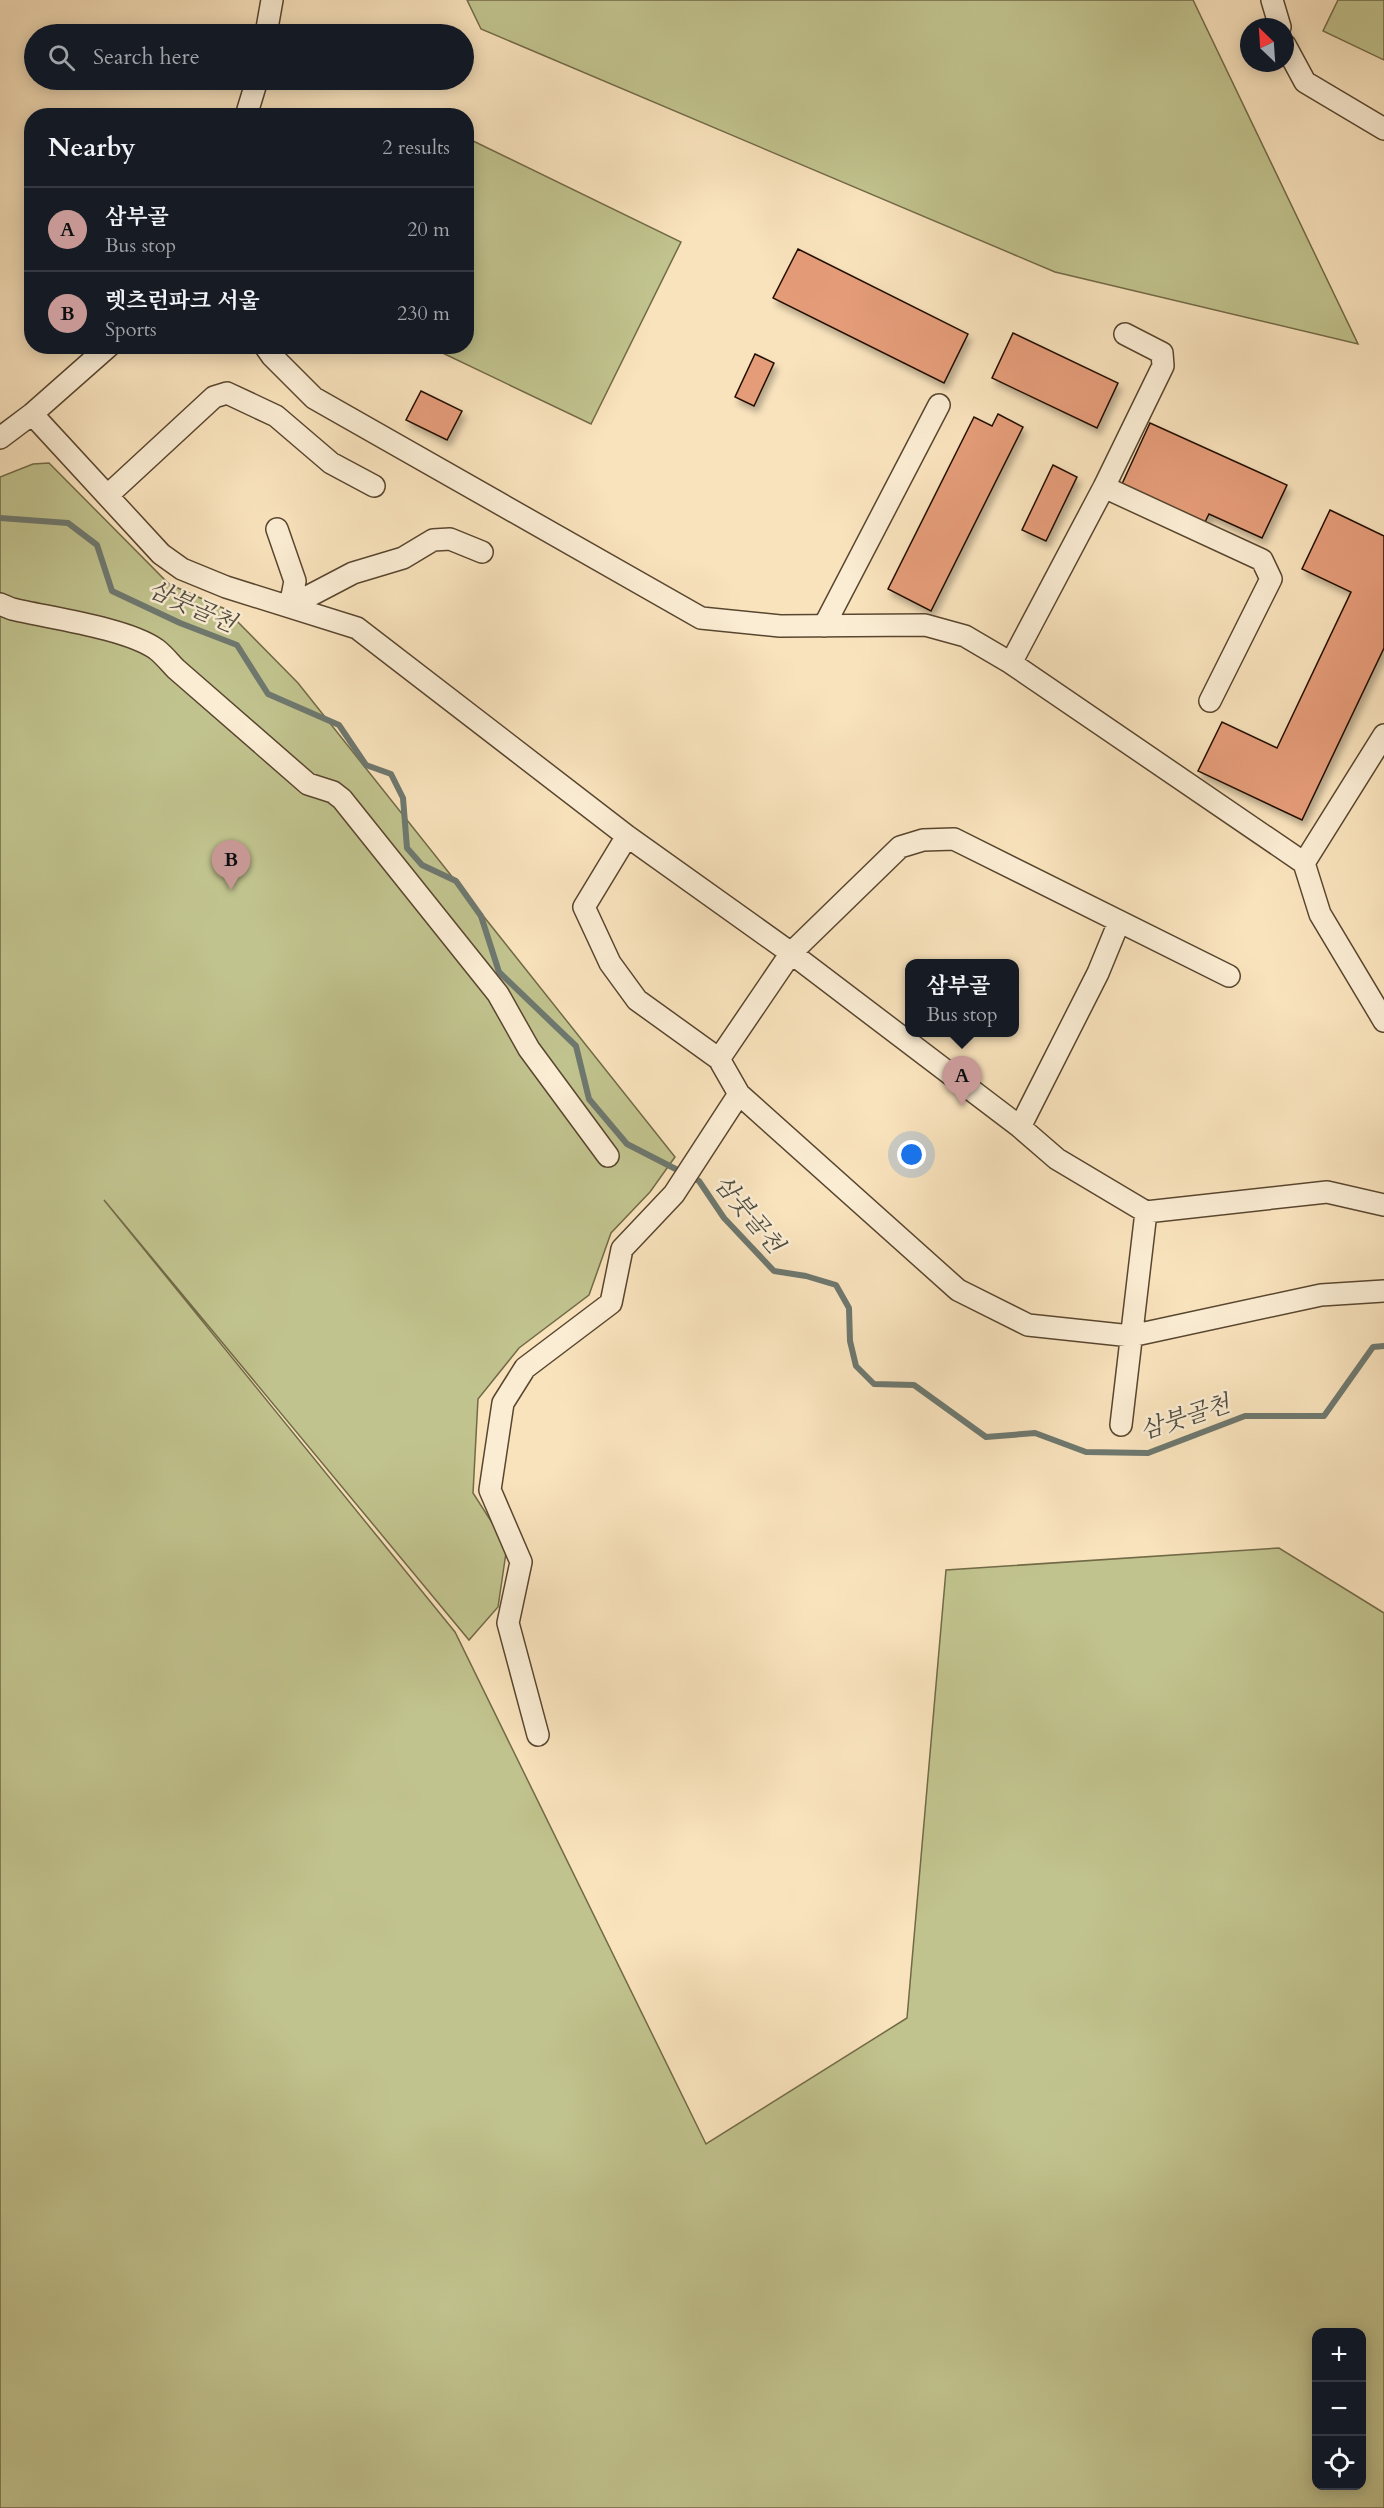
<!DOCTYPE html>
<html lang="en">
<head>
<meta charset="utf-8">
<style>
	:root { --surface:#171b24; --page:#20242c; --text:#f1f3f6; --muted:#9ea1a6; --line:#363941; --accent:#c59692 }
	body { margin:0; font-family:Cardo,"Noto Serif KR",serif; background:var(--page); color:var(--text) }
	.controls { position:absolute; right:18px; bottom:18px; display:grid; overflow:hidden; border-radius:12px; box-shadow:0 3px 15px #0003 }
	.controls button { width:54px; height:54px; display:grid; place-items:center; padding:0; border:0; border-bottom:2px solid var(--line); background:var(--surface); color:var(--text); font:30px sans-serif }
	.compass { position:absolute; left:1240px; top:18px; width:54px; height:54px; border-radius:50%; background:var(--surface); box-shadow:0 3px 15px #0003; rotate:335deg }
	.you { position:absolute; left:912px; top:1155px; width:21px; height:21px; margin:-15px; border:4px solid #fff; border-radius:50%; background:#1a73e8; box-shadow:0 0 0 9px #1a73e833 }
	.badge { display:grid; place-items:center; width:39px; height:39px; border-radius:50%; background:var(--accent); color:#111; font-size:20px; font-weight:700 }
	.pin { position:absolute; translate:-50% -50px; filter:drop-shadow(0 2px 3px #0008) }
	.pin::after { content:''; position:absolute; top:32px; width:21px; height:18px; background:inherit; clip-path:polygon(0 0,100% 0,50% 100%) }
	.popup { position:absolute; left:905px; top:959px; width:114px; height:78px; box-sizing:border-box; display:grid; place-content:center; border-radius:12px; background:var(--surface); filter:drop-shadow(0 2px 4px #0005); font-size:20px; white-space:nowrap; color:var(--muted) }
	.popup b { font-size:22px; color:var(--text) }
	.popup::after { content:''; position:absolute; left:50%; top:100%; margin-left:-12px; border:12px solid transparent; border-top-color:var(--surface) }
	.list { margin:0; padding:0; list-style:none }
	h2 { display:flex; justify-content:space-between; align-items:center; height:78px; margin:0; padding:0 24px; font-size:26px }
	h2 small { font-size:20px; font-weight:400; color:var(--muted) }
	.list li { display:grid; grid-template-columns:39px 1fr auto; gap:18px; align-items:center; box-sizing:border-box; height:84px; padding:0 24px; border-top:2px solid var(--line) }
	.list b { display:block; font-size:22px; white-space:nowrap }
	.list p { margin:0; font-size:20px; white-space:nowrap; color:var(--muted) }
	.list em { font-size:20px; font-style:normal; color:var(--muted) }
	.icon { flex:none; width:33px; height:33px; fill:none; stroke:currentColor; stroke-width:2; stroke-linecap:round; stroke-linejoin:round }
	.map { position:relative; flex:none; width:1384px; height:2508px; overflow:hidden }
	.search { position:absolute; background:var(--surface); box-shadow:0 3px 15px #0003; left:24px; top:24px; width:450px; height:66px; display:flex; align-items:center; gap:15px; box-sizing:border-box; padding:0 21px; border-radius:33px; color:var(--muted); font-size:22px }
	.panel { position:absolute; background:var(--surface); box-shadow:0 3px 15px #0003; left:24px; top:108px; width:450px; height:246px; border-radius:24px }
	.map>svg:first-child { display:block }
	.green { fill:#c1c38e; stroke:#726a47; stroke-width:1.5; fill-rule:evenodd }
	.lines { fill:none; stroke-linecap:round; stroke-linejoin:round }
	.stream { stroke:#6e786f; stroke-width:6 }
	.building { fill:#e59c79; stroke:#241100; stroke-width:1.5; filter:url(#shadow) }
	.minor-casing { stroke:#59462f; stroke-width:24 }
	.minor { stroke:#fbedd4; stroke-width:21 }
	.labels { text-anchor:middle; stroke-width:5; stroke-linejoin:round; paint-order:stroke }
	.water-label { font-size:24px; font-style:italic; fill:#4f4d41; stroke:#fbedd4 }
</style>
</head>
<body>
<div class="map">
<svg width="1384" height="2508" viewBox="0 0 1384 2508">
	<defs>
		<filter id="shadow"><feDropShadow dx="3.5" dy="6" stdDeviation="3" flood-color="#0004"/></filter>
	</defs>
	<rect width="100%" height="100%" fill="#f9e3bd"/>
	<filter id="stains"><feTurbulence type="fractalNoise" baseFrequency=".00333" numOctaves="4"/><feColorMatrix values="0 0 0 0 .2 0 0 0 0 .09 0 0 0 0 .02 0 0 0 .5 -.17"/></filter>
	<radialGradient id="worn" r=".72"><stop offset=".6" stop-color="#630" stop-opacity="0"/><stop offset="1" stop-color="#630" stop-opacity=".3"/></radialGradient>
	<path class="green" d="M467,0H1193L1358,344L1055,272L481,29Z
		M1338,0H1384V60L1323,31Z
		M467,138L681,242L591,424L430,347L466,346Z
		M49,463L169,584L225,609L298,683L675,1157L650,1192L611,1233L589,1295L519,1348L478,1399L473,1493L507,1546L498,1607L469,1640L104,1200L455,1632L706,2144L907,2018L946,1570L1279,1548L1384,1613V2508H0V477L33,464ZM1316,2332H1362V2486H1316Z"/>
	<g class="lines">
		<path class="stream" d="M0,518L68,523L97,545L112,591L180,623L237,645L268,694L339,725L366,765L391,774L403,798L407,848L422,865L456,881L481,916L499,972L576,1046L589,1099L627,1144L699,1181L724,1218L774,1271L806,1276L836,1285L849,1308L850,1341L856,1366L874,1384L914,1385L986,1437L1035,1433L1086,1452L1148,1453L1245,1416H1324L1373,1347L1384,1346"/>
	</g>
	<path class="building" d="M798,249L968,334L944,383L773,298Z
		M1013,333L1118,383L1097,428L992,378Z
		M755,354L774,363L754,406L735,397Z
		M421,391L462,411L447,440L406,420Z
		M998,414L1023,427L931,611L888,589L974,417L992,426Z
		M1150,423L1287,485L1262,538L1209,514L1205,522L1122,484Z
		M1053,465L1077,477L1046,541L1022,530Z
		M1330,510L1384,536V648L1302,820L1198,771L1222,722L1277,748L1351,592L1302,569Z"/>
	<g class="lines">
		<g class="minor-casing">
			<path id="minor" d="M1272,0L1280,27
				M266,34L272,0
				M1285,45L1305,82L1384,129
				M246,116L257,80
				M1125,334L1162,353L1163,366L1104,487L1262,560L1271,579L1210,701
				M265,346L272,356L314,398L701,618L780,626L925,625L965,636L1011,663L1304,863L1320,914L1384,1021
				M32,414L161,554L182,569L226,587L357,628L627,836L791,953L1020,1127L1057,1159L1146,1212L1327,1192L1384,1205
				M0,438L32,414L109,346
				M108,495L214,397L227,393L276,416L331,463L374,486
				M277,529L295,581L290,606
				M0,604L12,609C50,618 126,628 156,649C164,655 170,663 176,669L308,784L333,792L342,799L498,994L529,1049L608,1156
				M290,606L353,573L403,558L433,540L450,539L482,552
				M824,626L939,405
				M1011,663L1104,487
				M627,836L584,907L610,963L637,1000L719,1059L739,1094L958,1290L1028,1325L1131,1336L1321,1295L1384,1291
				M1304,863L1384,735
				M719,1059L791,953L900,847L923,840L954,839L1229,976
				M1020,1127L1098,973L1119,922
				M1121,1425L1146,1212
				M538,1735L508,1623L521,1562L490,1490L503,1403L525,1368L611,1303L622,1249L674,1194L739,1094"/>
		</g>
		<use href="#minor" class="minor"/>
	</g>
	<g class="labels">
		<g class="water-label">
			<text transform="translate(192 606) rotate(24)" y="8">삼붓골천</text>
			<text transform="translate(749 1214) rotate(50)" y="8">삼붓골천</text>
			<text transform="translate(1185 1417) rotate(-18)" y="8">삼붓골천</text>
		</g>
	</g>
	<rect width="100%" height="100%" filter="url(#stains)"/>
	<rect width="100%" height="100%" fill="url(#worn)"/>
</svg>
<div class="controls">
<button>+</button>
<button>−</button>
<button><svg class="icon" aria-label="locate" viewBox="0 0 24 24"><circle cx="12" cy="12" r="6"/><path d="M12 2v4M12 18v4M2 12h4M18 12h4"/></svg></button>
</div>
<svg class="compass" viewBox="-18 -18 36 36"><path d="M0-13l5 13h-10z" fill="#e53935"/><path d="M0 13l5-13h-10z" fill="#9ea1a6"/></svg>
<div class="you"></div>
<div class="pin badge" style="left:962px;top:1106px">A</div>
<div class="popup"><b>삼부골</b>Bus stop</div>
<div class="pin badge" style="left:231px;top:890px">B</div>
<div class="search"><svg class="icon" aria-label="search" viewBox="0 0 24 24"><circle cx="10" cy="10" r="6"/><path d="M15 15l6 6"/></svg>Search here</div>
<section class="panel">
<h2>Nearby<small>2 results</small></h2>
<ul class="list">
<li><span class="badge">A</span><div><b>삼부골</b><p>Bus stop</p></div><em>20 m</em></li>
<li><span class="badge">B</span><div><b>렛츠런파크 서울</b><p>Sports</p></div><em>230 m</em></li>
</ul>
</section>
</div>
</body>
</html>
